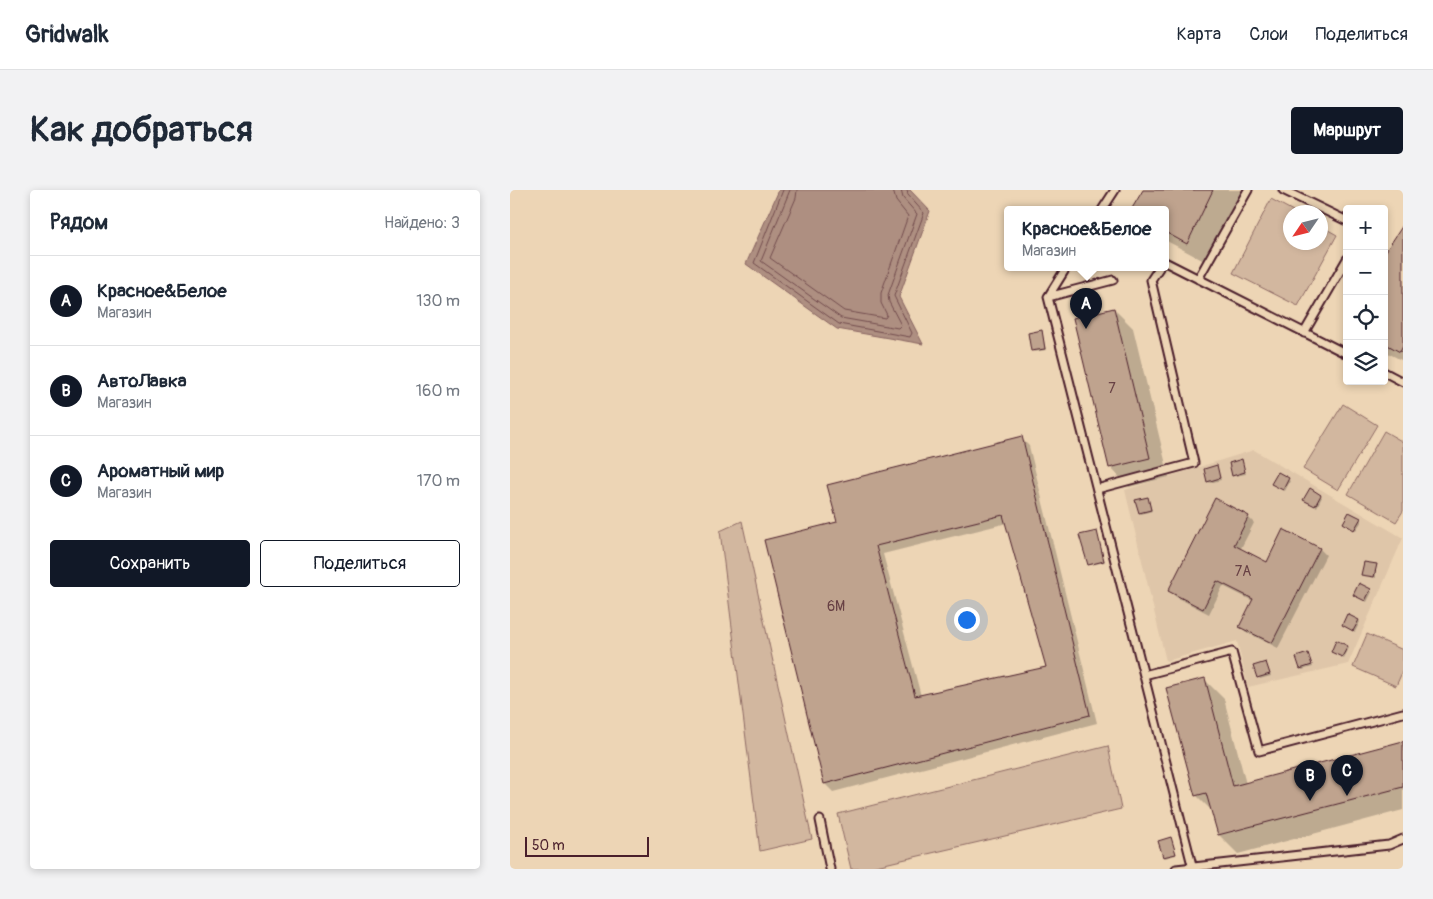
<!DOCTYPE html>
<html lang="ru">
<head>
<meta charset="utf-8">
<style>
	:root { --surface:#fff; --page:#f2f2f3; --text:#1f2937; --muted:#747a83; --line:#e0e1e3; --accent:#111827 }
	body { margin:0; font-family:Pangolin,sans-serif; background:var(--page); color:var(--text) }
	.controls { position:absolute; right:15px; top:15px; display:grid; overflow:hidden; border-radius:5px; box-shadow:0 2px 8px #0003 }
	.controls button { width:45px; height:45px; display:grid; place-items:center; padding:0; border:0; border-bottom:1px solid var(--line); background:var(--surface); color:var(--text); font:25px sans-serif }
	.compass { position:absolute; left:773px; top:15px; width:45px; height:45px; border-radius:50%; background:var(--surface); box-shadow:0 2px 8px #0003; rotate:235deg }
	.scale { position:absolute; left:15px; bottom:12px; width:124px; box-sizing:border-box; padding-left:5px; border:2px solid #4a1f2b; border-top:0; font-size:14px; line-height:18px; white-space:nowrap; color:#4a1f2b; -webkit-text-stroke:4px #edd5b5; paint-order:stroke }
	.you { position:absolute; left:456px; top:429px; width:18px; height:18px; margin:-12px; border:4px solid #fff; border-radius:50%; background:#1a73e8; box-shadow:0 0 0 8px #1a73e833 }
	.badge { display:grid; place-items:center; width:32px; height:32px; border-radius:50%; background:var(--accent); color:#fff; font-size:16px; font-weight:700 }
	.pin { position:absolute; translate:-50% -41px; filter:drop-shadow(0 1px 2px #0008) }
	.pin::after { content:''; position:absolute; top:26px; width:18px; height:15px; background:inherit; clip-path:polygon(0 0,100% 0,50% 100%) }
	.popup { position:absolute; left:494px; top:16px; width:165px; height:65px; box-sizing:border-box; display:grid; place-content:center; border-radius:5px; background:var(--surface); filter:drop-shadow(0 1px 4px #0005); font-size:16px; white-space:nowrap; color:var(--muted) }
	.popup b { font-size:19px; color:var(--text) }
	.popup::after { content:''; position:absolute; left:50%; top:100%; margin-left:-10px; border:10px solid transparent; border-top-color:var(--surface) }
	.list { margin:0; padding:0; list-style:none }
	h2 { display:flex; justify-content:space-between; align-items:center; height:65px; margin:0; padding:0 20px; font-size:21px }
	h2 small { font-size:16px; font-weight:400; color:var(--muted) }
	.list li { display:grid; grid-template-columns:32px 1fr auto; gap:15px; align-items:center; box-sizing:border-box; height:90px; padding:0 20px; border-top:1px solid var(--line) }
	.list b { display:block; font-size:19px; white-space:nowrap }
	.list p { margin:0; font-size:16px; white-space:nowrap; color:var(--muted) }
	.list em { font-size:16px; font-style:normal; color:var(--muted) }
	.actions { display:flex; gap:10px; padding:15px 20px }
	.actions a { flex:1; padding:11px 0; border:1px solid var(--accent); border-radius:5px; text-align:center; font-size:18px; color:var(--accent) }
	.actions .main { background:var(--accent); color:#fff }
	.icon { flex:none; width:28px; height:28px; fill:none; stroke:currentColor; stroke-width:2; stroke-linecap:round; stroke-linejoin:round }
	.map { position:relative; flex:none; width:893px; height:679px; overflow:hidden; border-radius:5px }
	header { display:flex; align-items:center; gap:30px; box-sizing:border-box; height:70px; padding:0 25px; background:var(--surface); border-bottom:1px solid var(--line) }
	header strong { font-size:24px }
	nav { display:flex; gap:28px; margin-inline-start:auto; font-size:18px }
	.intro { display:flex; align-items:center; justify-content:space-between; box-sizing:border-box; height:120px; padding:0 30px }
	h1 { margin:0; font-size:35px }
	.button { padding:12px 22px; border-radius:5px; background:var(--accent); color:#fff; font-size:18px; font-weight:700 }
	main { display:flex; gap:30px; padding:0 30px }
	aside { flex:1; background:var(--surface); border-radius:5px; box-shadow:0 2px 8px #0003 }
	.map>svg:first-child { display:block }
	.built { fill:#dfc6a9 }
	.green { fill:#d2b79f; stroke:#8e6b65 }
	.water { fill:#ae8f81; stroke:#86625f }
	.shadow { fill:#0003; fill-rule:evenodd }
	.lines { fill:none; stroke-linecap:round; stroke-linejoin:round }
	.shore { stroke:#724c4d; stroke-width:1 }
	.building { fill:#bfa38e; stroke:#4a1f2b; fill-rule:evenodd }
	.service-casing { stroke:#4a1f2b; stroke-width:11 }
	.service { stroke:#edd5b5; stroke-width:7 }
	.labels { text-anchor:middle; stroke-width:4.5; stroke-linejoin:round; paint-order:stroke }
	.number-label { font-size:14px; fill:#674044 }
</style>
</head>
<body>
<header>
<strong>Gridwalk</strong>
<nav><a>Карта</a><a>Слои</a><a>Поделиться</a></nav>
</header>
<div class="intro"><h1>Как добраться</h1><a class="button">Маршрут</a></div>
<main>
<aside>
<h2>Рядом<small>Найдено: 3</small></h2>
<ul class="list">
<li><span class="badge">A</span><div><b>Красное&amp;Белое</b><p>Магазин</p></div><em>130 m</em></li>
<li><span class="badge">B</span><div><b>АвтоЛавка</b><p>Магазин</p></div><em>160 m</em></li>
<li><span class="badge">C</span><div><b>Ароматный мир</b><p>Магазин</p></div><em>170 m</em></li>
</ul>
<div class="actions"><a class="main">Сохранить</a><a>Поделиться</a></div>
</aside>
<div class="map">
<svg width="893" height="679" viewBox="0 0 893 679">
	<rect width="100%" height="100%" fill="#edd5b5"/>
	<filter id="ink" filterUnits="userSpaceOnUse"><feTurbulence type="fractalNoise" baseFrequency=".02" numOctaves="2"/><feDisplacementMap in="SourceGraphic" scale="10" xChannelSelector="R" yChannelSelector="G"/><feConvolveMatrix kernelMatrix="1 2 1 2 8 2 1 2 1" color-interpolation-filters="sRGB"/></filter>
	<g filter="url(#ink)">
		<path class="built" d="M744,260L893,348L838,474L738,497L727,451L656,471L615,300Z"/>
		<path class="green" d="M761,9L785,22H781V52H811V36L827,45L788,116L723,83Z
			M833,214L867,235L828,300L793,279Z
			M874,241L893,252V321L886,332L838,304Z
			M232,331L302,649L250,661L210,341Z
			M857,444L893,460V480L886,496L843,477Z
			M598,556L611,619L353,679H341L328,624Z"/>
		<path class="water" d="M269,0H400L420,21L389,107L413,154L327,139L236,74Z"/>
		<path class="shadow" d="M635,0H732L696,72L655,50V20H622Z
			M892,37H893V171L874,161V66Z
			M604,119L623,138L659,287L619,297L600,277Z
			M532,141L536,160L524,162L519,144Z
			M511,248L519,256L587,533L323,602L315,594L255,351L329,333ZM497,333L537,478L411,506L373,364Z
			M732,271L736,284L725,286L724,285Z
			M706,277L711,290L700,293L698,291Z
			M768,284L780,291L775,301L765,295Z
			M810,306L812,307L807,317L796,311Z
			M638,308L642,321L631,324L630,322Z
			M738,327L744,333L730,360L757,373L774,341L810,359L816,365L768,458L736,442L730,436L743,411L713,396L699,424L666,407L660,401Z
			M850,329L852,331L846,340L836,334Z
			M586,342L595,372L581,375L579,374Z
			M866,375V388L853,384Z
			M860,400L862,402L857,412L846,406Z
			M849,431L850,432L845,442L833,435Z
			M837,457L839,458L834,468L824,463Z
			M798,464L803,477L792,480L791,478Z
			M757,475L761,486L750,489L745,476Z
			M694,489L714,509L736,594L893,553V620L728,664L709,645L703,622L686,605Z
			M661,648L666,665L655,668L654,667Z"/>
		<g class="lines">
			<path class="shore" d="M273,0L244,73L329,134L400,147L402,143L384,106L414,23L398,5L397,0
				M280,0L251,71L331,128L388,138L391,135L379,112L378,105L407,24L393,8L391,0
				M287,0L286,8L260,68L334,121L375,128L377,125L371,113V103L398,26L386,11L383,0"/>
		</g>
		<path class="building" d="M633,0H703L677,54L655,42V20H621Z
			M893,35V156L890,162L874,153V64Z
			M604,118L640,268L599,278L563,128Z
			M532,140L535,159L521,161L518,143Z
			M512,246L580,525L314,594L254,350L327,332L317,295ZM493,325L536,477L405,506L366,356Z
			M732,269L735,282L722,286L719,273Z
			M707,275L710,288L697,292L694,279Z
			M768,282L779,288L773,300L761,294Z
			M800,298L811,305L805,316L793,310Z
			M638,307L641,320L629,323L625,310Z
			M705,308L739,326L724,355L757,372L773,339L810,358L762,453L729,437L743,409L707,391L693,419L658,401Z
			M839,322L851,328L844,340L833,333Z
			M587,341L594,371L578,375L569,345Z
			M854,372L867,374L864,387L851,385Z
			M849,393L861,399L855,411L843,405Z
			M837,424L849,430L843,441L832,435Z
			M826,450L838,456L832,467L821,462Z
			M798,463L802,475L790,479L786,467Z
			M756,472L760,484L747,488L743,476Z
			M695,488L723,596L893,551V597L708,645L696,603L685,606L656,498Z
			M661,647L666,664L653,667L648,651Z"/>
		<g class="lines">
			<g class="service-casing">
				<path id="service" d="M773,0L837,31
					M592,20L605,0
					M655,72L837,164
					M556,78L538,107L683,679
					M688,89L738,0
					M538,107L603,90
					M794,143L837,69
					M874,182L893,192
					M587,299L684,273L641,90L649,78
					M634,485L722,462L749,561L893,523
					M310,630L320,679
					M666,679L879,655L893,649"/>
			</g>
			<use href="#service" class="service"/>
		</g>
	</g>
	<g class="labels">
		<g class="number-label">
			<text x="602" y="203">7</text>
			<text x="733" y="386">7А</text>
			<text x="326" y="421">6М</text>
		</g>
	</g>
</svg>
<div class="controls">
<button>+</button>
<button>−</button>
<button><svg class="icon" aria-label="locate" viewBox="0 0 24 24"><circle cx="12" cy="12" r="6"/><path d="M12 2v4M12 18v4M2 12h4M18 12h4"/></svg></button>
<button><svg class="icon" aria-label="layers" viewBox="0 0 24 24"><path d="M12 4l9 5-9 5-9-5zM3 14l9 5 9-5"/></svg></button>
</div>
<svg class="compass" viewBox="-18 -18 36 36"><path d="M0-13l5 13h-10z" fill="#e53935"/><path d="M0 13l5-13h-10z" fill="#747a83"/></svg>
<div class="scale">50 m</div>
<div class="you"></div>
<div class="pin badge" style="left:576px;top:139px">A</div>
<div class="popup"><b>Красное&amp;Белое</b>Магазин</div>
<div class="pin badge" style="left:800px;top:611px">B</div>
<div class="pin badge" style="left:837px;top:606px">C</div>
</div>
</main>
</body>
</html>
